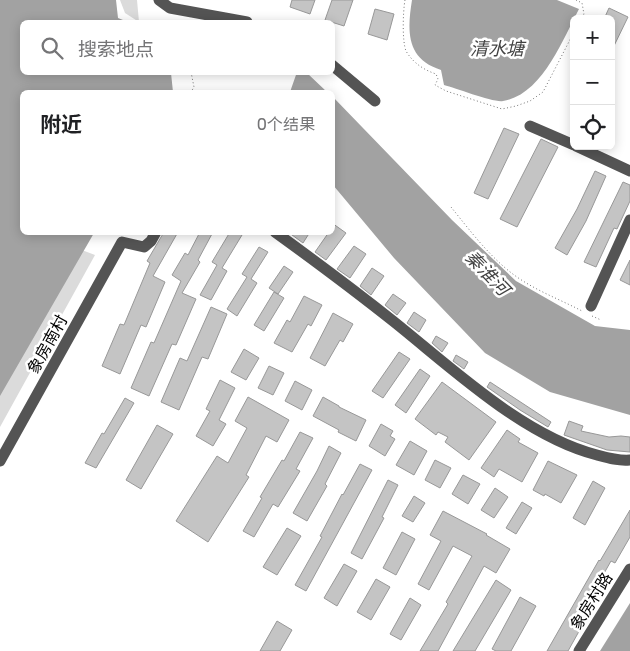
<!DOCTYPE html>
<html lang="zh">
<head>
<meta charset="utf-8">
<style>
	:root { --surface:#fff; --page:#f2f2f2; --text:#202124; --muted:#757577; --line:#e0e0e0 }
	body { margin:0; font-family:Rubik,"Noto Sans SC",sans-serif; background:var(--page); color:var(--text) }
	.controls { position:absolute; right:15px; top:15px; display:grid; overflow:hidden; border-radius:8px; box-shadow:0 2px 12px #0003 }
	.controls button { width:45px; height:45px; display:grid; place-items:center; padding:0; border:0; border-bottom:1px solid var(--line); background:var(--surface); color:var(--text); font:25px sans-serif }
	.list { margin:0; padding:0; list-style:none }
	h2 { display:flex; justify-content:space-between; align-items:center; height:65px; margin:0; padding:0 20px; font-size:21px }
	h2 small { font-size:16px; font-weight:400; color:var(--muted) }
	.icon { flex:none; width:28px; height:28px; fill:none; stroke:currentColor; stroke-width:2; stroke-linecap:round; stroke-linejoin:round }
	.map { position:relative; flex:none; width:630px; height:651px; overflow:hidden }
	.search { position:absolute; background:var(--surface); box-shadow:0 2px 12px #0003; left:20px; top:20px; width:315px; height:55px; display:flex; align-items:center; gap:12px; box-sizing:border-box; padding:0 18px; border-radius:8px; color:var(--muted); font-size:19px }
	.panel { position:absolute; background:var(--surface); box-shadow:0 2px 12px #0003; left:20px; top:90px; width:315px; height:145px; border-radius:8px }
	.map>svg:first-child { display:block }
	.green { fill:#dbdbdb }
	.water { fill:#a2a2a2 }
	.building { fill:#c4c4c4; stroke:#989898 }
	.lines { fill:none; stroke-linecap:round; stroke-linejoin:round }
	.path { stroke:#767676; stroke-width:1; stroke-dasharray:1 2.5; stroke-linecap:butt }
	.minor { stroke:#545454; stroke-width:11 }
	.labels { text-anchor:middle; stroke-width:5; stroke-linejoin:round; paint-order:stroke }
	.street-label { font-size:16px; fill:#000; stroke:#fff }
	.water-label { font-size:18px; font-style:italic; fill:#434343; stroke:#fff }
</style>
</head>
<body>
<div class="map">
<svg width="630" height="651" viewBox="0 0 630 651">
	<rect width="100%" height="100%" fill="#fff"/>
	<path class="green" d="M120,0H137L139,22L125,13Z
		M0,218L22,232L37,233L95,255L0,427Z"/>
	<path class="water" d="M0,0H116L118,18L128,22H22V72L171,73L173,92H22V232L94,233L0,396Z
		M412,0H557L579,9C563,39 542,95 503,101C494,103 456,88 444,85L441,70C406,59 407,31 412,0Z
		M297,72L307,73L327,92H290Z
		M333,97L452,220L516,281L595,326L630,330V415L550,392L485,353L394,258L333,185Z
		M630,603V651H600Z"/>
	<path class="building" d="M292,0H315L310,14L290,7Z
		M332,0H353L344,26L325,20Z
		M609,8L628,17L611,52V19H604Z
		M375,9L394,14L387,40L368,34Z
		M504,128L519,134L488,199L474,193Z
		M541,139L558,147L517,227L500,219Z
		M595,171L606,176L586,221L567,255L555,248L577,209Z
		M623,182L630,185V201L617,229L614,228L596,267L584,262Z
		M332,223L346,233L326,260L315,252L329,232H332Z
		M164,232H178L153,276L165,282L146,327L141,325L120,374L102,366L120,324L124,325L150,263L147,261Z
		M200,232H213L198,260L200,262L182,293L196,299L176,345L172,344L149,396L131,388L151,342L154,343L181,281L172,275L185,253L188,255Z
		M230,232H237L242,235L222,268L227,271L211,300L200,295L217,265L212,262Z
		M288,232H310L303,243Z
		M354,246L366,254L350,278L337,269Z
		M259,247L268,252L251,279L257,283L237,316L227,309L247,277L242,274Z
		M630,260V285L620,280Z
		M284,266L293,272L278,294L269,288Z
		M372,268L384,276L371,295L360,286Z
		M274,292L284,298L264,331L254,325Z
		M393,294L406,303L397,315L385,305Z
		M304,296L322,305L311,326L308,324L292,352L274,343L287,320L290,322Z
		M211,307L227,314L208,359L202,357L179,410L161,402L180,358L187,361Z
		M414,312L426,320L419,332L407,323Z
		M333,313L353,324L343,342L340,340L325,366L310,358Z
		M436,336L448,343L442,352L432,343Z
		M244,349L259,358L246,380L231,372Z
		M399,352L410,359L383,398L372,391Z
		M456,355L468,362L464,369L453,361Z
		M269,366L284,373L273,395L258,388Z
		M420,369L430,376L406,413L395,405Z
		M220,380L235,388L219,420L226,424L213,446L196,436L210,411L206,409Z
		M295,381L312,390L302,410L285,401Z
		M442,382L496,422L469,460L445,442L448,437L438,432L436,435L415,419Z
		M490,382L551,422L548,427L520,410L487,387Z
		M248,397L289,420L277,442L266,436L246,475L249,477L208,542L176,521L217,456L228,463L247,428L235,421Z
		M323,397L339,406V407L366,420L356,441L338,432L339,430L313,416Z
		M125,398L134,403L96,468L85,463L102,433L104,434Z
		M569,421L583,426L581,431L609,437L621,436L630,437V452L607,450L564,435Z
		M381,424L393,431L390,436L395,439L385,456L369,446Z
		M157,425L173,434L141,489L126,480Z
		M507,430L520,439L518,442L538,453L522,482L499,469L494,477L481,468Z
		M300,432L313,438L296,469L300,471L278,507L273,504L254,537L243,531L262,498L260,497L282,460L284,461Z
		M410,441L427,451L414,475L396,465Z
		M329,446L341,453L325,484L327,486L307,521L293,513L317,471Z
		M435,460L451,468L440,488L425,480Z
		M548,461L577,475L561,503L545,494L544,496L533,490Z
		M360,464L372,470L306,591L295,585L322,537L320,536L342,494L343,495Z
		M463,475L480,484L468,504L452,494Z
		M388,480L398,485L382,517L384,518L362,559L351,553Z
		M593,481L605,488L585,525L573,518Z
		M495,488L508,497L494,518L481,510Z
		M414,496L425,503L413,522L402,516Z
		M522,502L532,508L516,534L506,528Z
		M630,510V537L615,563L611,561L581,614L587,617L568,651H547L599,560L600,561Z
		M443,511L487,534L486,535L510,549L496,573L484,566L438,651H420L448,604L446,602L472,556L453,546L429,590L418,584L441,541L430,535Z
		M287,528L301,536L277,575L263,567Z
		M402,532L415,539L396,575L383,568Z
		M344,564L357,571L337,606L324,598Z
		M376,579L390,587L371,620L357,612Z
		M496,580L511,590L475,651H453Z
		M520,597L536,606L511,651H496L492,649Z
		M410,598L421,605L401,640L390,634Z
		M277,621L292,630L280,651H260Z"/>
	<g class="lines">
		<path class="path" d="M405,0C403,11 402,41 406,51C413,63 424,70 436,74L438,79L435,85L446,91L502,109L516,106L530,101L543,92L574,32
			M576,0L582,3L584,14L581,19
			M191,72L194,87L191,92
			M451,207C472,233 494,263 523,281C542,293 563,301 582,311
			M592,316L601,320"/>
		<path class="minor" d="M159,0L170,8L247,22
			M332,65L375,101
			M530,126L574,145
			M576,146L630,171
			M275,232C315,261 354,290 393,321C452,368 523,436 597,455C608,458 618,461 630,460
			M591,306L630,220
			M0,461L122,242L144,247L151,241L156,232
			M579,651L630,569"/>
	</g>
	<g class="labels">
		<g class="street-label">
			<text transform="translate(47 344) rotate(-61)" y="6">象房南村</text>
			<text transform="translate(591 601) rotate(-58)" y="6">象房村路</text>
		</g>
		<g class="water-label">
			<text x="497" y="55">清水塘</text>
			<text transform="translate(487 273) rotate(46)" y="6">秦淮河</text>
		</g>
	</g>
</svg>
<div class="controls">
<button>+</button>
<button>−</button>
<button><svg class="icon" aria-label="locate" viewBox="0 0 24 24"><circle cx="12" cy="12" r="6"/><path d="M12 2v4M12 18v4M2 12h4M18 12h4"/></svg></button>
</div>
<div class="search"><svg class="icon" aria-label="search" viewBox="0 0 24 24"><circle cx="10" cy="10" r="6"/><path d="M15 15l6 6"/></svg>搜索地点</div>
<section class="panel">
<h2>附近<small>0个结果</small></h2>
<ul class="list">
</ul>
</section>
</div>
</body>
</html>
